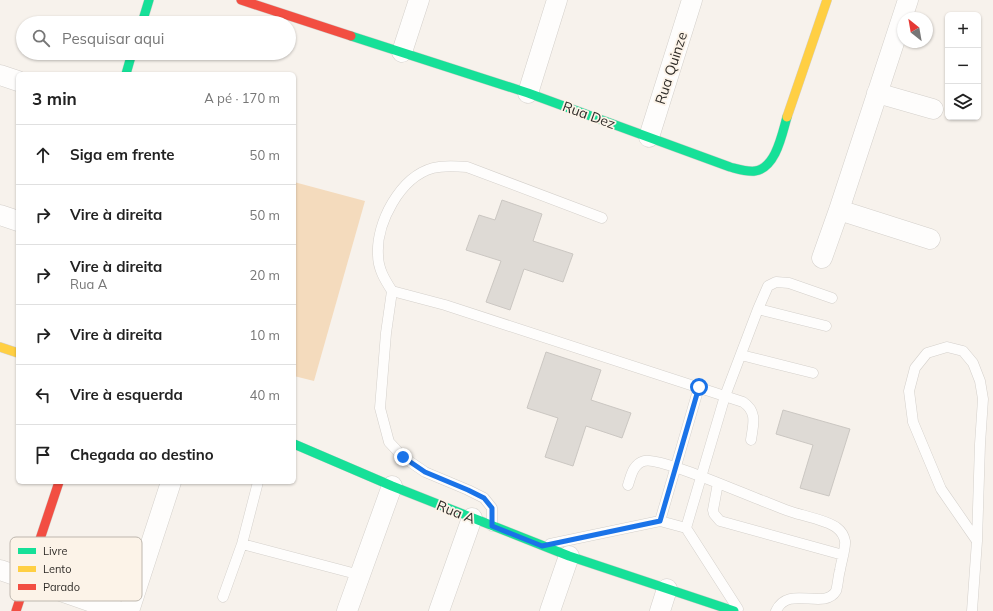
<!DOCTYPE html>
<html lang="pt">
<head>
<meta charset="utf-8">
<style>
	:root { --surface:#fff; --page:#f2f2f2; --text:#222; --muted:#767676; --line:#e0e0e0 }
	body { margin:0; font-family:Mulish,sans-serif; background:var(--page); color:var(--text) }
	.controls { position:absolute; right:12px; top:12px; display:grid; overflow:hidden; border-radius:6px; box-shadow:0 1px 3px #0004 }
	.controls button { width:36px; height:36px; display:grid; place-items:center; padding:0; border:0; border-bottom:1px solid var(--line); background:var(--surface); color:var(--text); font:20px sans-serif }
	.compass { position:absolute; left:897px; top:12px; width:36px; height:36px; border-radius:50%; background:var(--surface); box-shadow:0 1px 3px #0004; rotate:329deg }
	.stop { position:absolute; width:12px; height:12px; margin:-9px; border:3px solid #1a73e8; border-radius:50%; background:#fff }
	.stop.end { background:#1a73e8; border-color:#fff; box-shadow:0 1px 4px #0008 }
	.list { margin:0; padding:0; list-style:none }
	h2 { display:flex; justify-content:space-between; align-items:center; height:52px; margin:0; padding:0 16px; font-size:17px }
	h2 small { font-size:13px; font-weight:400; color:var(--muted) }
	.list li { display:grid; grid-template-columns:26px 1fr auto; gap:12px; align-items:center; box-sizing:border-box; height:60px; padding:0 16px; border-top:1px solid var(--line) }
	.list b { display:block; font-size:15px; white-space:nowrap }
	.list p { margin:0; font-size:13px; white-space:nowrap; color:var(--muted) }
	.list em { font-size:13px; font-style:normal; color:var(--muted) }
	.icon { flex:none; width:22px; height:22px; fill:none; stroke:currentColor; stroke-width:2; stroke-linecap:round; stroke-linejoin:round }
	.map { position:relative; flex:none; width:993px; height:611px; overflow:hidden }
	.search { position:absolute; background:var(--surface); box-shadow:0 1px 3px #0004; left:16px; top:16px; width:280px; height:44px; display:flex; align-items:center; gap:10px; box-sizing:border-box; padding:0 14px; border-radius:22px; color:var(--muted); font-size:15px }
	.panel { position:absolute; background:var(--surface); box-shadow:0 1px 3px #0004; left:16px; top:72px; width:280px; height:412px; border-radius:6px }
	.map>svg:first-child { display:block }
	.green { fill:#f4dbbd }
	.building { fill:#dedad5; stroke:#cbc7c2 }
	.lines { fill:none; stroke-linecap:round; stroke-linejoin:round }
	.lane-casing { stroke:#d4d0cb; stroke-width:11 }
	.street-casing { stroke:#d4d0cb; stroke-width:21 }
	.fast-casing { stroke:#d4d0cb; stroke-width:10 }
	.slow-casing { stroke:#d4d0cb; stroke-width:10 }
	.jam-casing { stroke:#d4d0cb; stroke-width:10 }
	.lane { stroke:#fefdfc; stroke-width:10 }
	.street { stroke:#fefdfc; stroke-width:20 }
	.fast { stroke:#16e098; stroke-width:9 }
	.slow { stroke:#ffcf43; stroke-width:9 }
	.jam { stroke:#f24e42; stroke-width:9 }
	.route { stroke:#1a73e8; stroke-width:5 }
	.labels { text-anchor:middle; stroke-width:3.5; stroke-linejoin:round; paint-order:stroke }
	.street-label { font-size:14px; fill:#2f2c28; stroke:#fcf3e8 }
	.key { fill:#fcf3e8; stroke:#beb7ae; stroke-width:1 }
	.key-label { font-size:11px; fill:#2f2c28 }
</style>
</head>
<body>
<div class="map">
<svg width="993" height="611" viewBox="0 0 993 611">
	<rect width="100%" height="100%" fill="#f7f2ec"/>
	<path class="green" d="M294,182L365,201L314,381L294,376Z"/>
	<path class="building" d="M502,200L542,214L533,241L573,254L563,282L524,269L510,310L486,302L501,261L466,250L479,215L495,220Z
		M546,352L601,370L591,400L631,413L622,438L586,426L573,466L545,457L558,418L527,408Z
		M783,410L850,429L829,496L800,488L813,445L776,434Z"/>
	<g class="lines">
		<g class="lane-casing">
			<path id="lane" d="M602,218L467,167C456,166 444,165 433,168C400,177 376,223 378,255C378,269 385,280 392,291L445,305L743,402C758,412 753,425 751,440
				M392,291L386,333L380,408L389,442L403,457L425,472L468,490L484,498L492,508V526
				M758,309L826,326
				M741,355L813,373
				M718,483L713,510L714,514L720,521L843,555
				M628,485C631,476 633,464 644,461C658,456 744,494 763,501C774,505 784,510 795,513C805,516 829,521 837,528C841,531 844,536 845,541C846,547 841,563 840,570C838,577 838,585 836,591C824,611 788,584 776,611
				M660,521L699,387
				M686,528L725,396L758,309L768,286L776,282L789,283L832,298
				M242,544L360,575
				M550,544L660,521L686,528L738,609
				M223,597L242,544L258,482
				M972,611L977,541L980,444L983,399L980,381L973,363L963,351L947,347L927,353L915,368L909,391L913,422L941,489L977,541"/>
		</g>
		<g class="street-casing">
			<path id="street" d="M402,52L419,0
				M0,75L18,81
				M528,93L557,0
				M877,93L933,109
				M649,137L692,0
				M839,210L930,239
				M0,215L18,221
				M822,258L839,210L908,0
				M0,570L118,611
				M129,611L171,482
				M347,611L392,486
				M439,611L472,518
				M550,611L569,556
				M660,611L667,589"/>
		</g>
		<g class="fast-casing">
			<path id="fast" d="M142,23L149,0
				M351,36L528,93L730,167C738,169 747,172 755,171C776,168 782,134 787,117
				M126,74L132,53
				M294,444L392,486L569,556L734,611"/>
		</g>
		<g class="slow-casing">
			<path id="slow" d="M787,117L827,0
				M0,347L18,353"/>
		</g>
		<g class="jam-casing">
			<path id="jam" d="M241,0L351,36
				M16,611L59,482"/>
		</g>
		<use href="#lane" class="lane"/>
		<use href="#street" class="street"/>
		<use href="#fast" class="fast"/>
		<use href="#slow" class="slow"/>
		<use href="#jam" class="jam"/>
	</g>
	<g class="lines">
		<path class="route" d="M403,457L425,472L468,490L484,498L492,508V526L542,546L660,521L699,387"/>
	</g>
	<g class="labels">
		<g class="street-label">
			<text transform="translate(671 68) rotate(-72)" y="5">Rua Quinze</text>
			<text transform="translate(589 115) rotate(20)" y="5">Rua Dez</text>
			<text transform="translate(456 512) rotate(22)" y="5">Rua A</text>
		</g>
	</g>
	<rect x="10" y="537" width="132" height="64" rx="6" class="key"/>
	<rect x="18" y="548" width="18" height="6" fill="#16e098"/>
	<rect x="18" y="566" width="18" height="6" fill="#ffcf43"/>
	<rect x="18" y="584" width="18" height="6" fill="#f24e42"/>
	<g class="key-label">
		<text x="43" y="555">Livre</text>
		<text x="43" y="573">Lento</text>
		<text x="43" y="591">Parado</text>
	</g>
</svg>
<div class="controls">
<button>+</button>
<button>−</button>
<button><svg class="icon" aria-label="layers" viewBox="0 0 24 24"><path d="M12 4l9 5-9 5-9-5zM3 14l9 5 9-5"/></svg></button>
</div>
<svg class="compass" viewBox="-18 -18 36 36"><path d="M0-13l5 13h-10z" fill="#e53935"/><path d="M0 13l5-13h-10z" fill="#767676"/></svg>
<div class="stop" style="left:699px;top:387px"></div>
<div class="stop end" style="left:403px;top:457px"></div>
<div class="search"><svg class="icon" aria-label="search" viewBox="0 0 24 24"><circle cx="10" cy="10" r="6"/><path d="M15 15l6 6"/></svg>Pesquisar aqui</div>
<section class="panel">
<h2>3 min<small>A pé · 170 m</small></h2>
<ul class="list">
<li><svg class="icon" aria-label="ahead" viewBox="0 0 24 24"><path d="M12 20V5M6 11l6-6 6 6"/></svg><div><b>Siga em frente</b></div><em>50 m</em></li>
<li><svg class="icon" aria-label="right" viewBox="0 0 24 24"><path d="M7 20v-9h11M14 6l5 5-5 5"/></svg><div><b>Vire à direita</b></div><em>50 m</em></li>
<li><svg class="icon" aria-label="right" viewBox="0 0 24 24"><path d="M7 20v-9h11M14 6l5 5-5 5"/></svg><div><b>Vire à direita</b><p>Rua A</p></div><em>20 m</em></li>
<li><svg class="icon" aria-label="right" viewBox="0 0 24 24"><path d="M7 20v-9h11M14 6l5 5-5 5"/></svg><div><b>Vire à direita</b></div><em>10 m</em></li>
<li><svg class="icon" aria-label="left" viewBox="0 0 24 24"><path d="M17 20v-9H6M10 6l-5 5 5 5"/></svg><div><b>Vire à esquerda</b></div><em>40 m</em></li>
<li><svg class="icon" aria-label="arrive" viewBox="0 0 24 24"><path d="M6 21V4h12l-3 4 3 4H6"/></svg><div><b>Chegada ao destino</b></div></li>
</ul>
</section>
</div>
</body>
</html>
